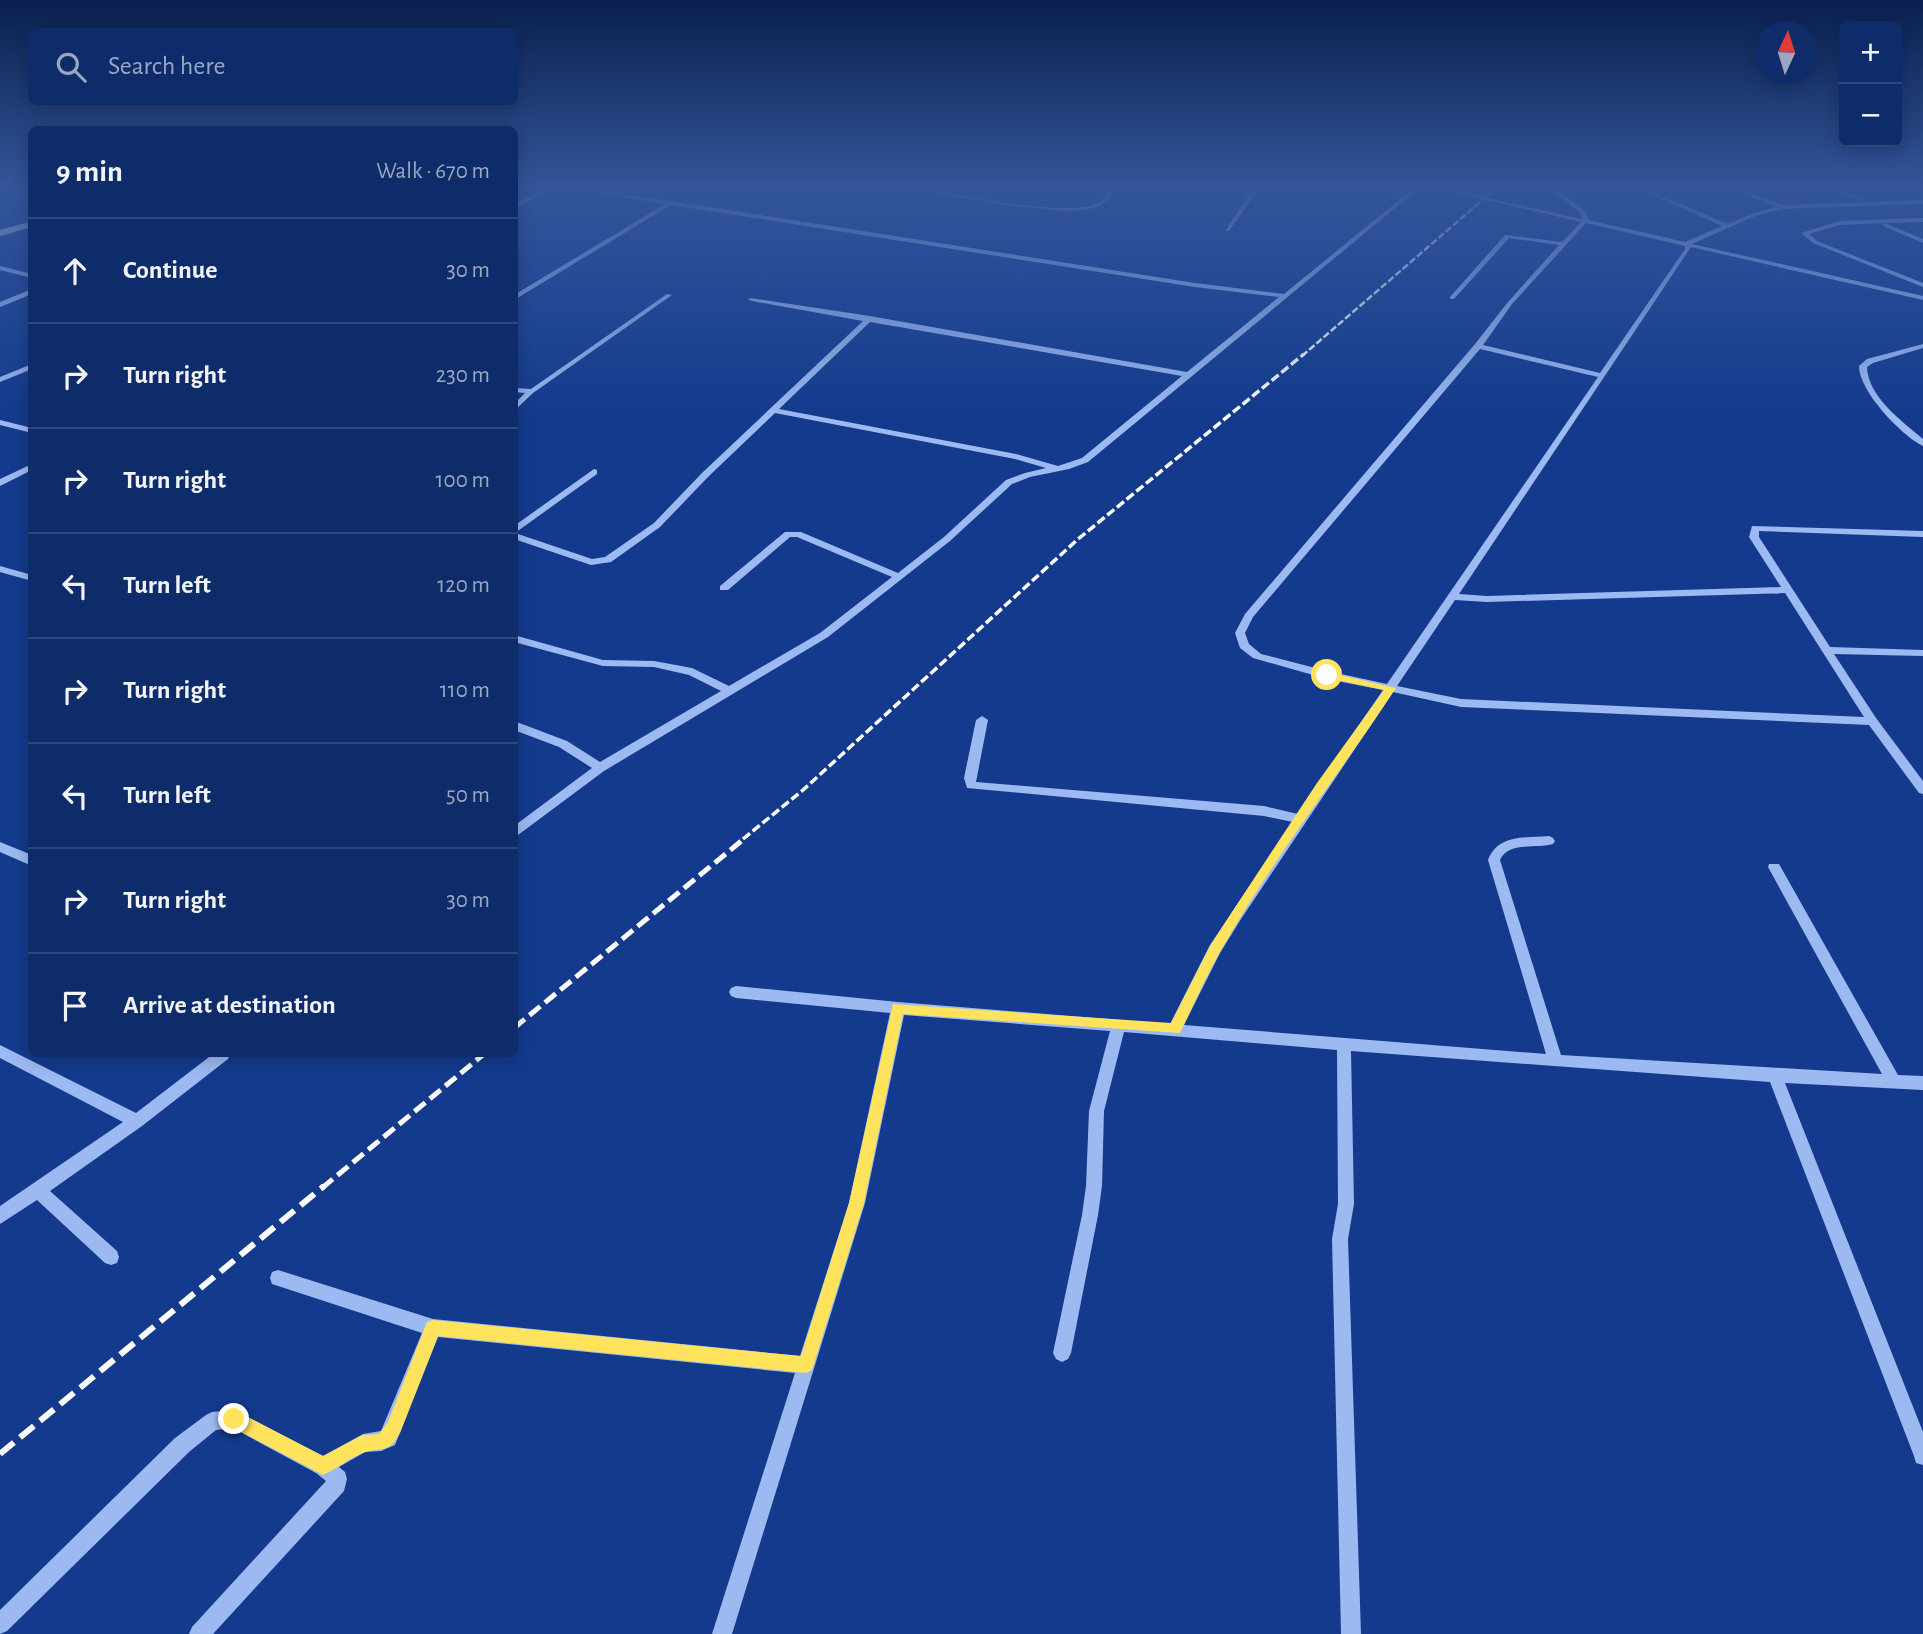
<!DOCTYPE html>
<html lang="en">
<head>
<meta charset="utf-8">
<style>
	:root { --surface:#0e2c6a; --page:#173470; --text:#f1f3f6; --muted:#9ba7c1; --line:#2e487e }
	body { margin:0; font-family:"Alegreya Sans",sans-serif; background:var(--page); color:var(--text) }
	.controls { position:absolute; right:21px; top:21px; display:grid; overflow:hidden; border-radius:10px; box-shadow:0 4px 18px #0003 }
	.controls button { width:63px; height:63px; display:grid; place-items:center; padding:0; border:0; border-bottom:2px solid var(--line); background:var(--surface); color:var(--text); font:35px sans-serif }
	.compass { position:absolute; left:1755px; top:21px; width:63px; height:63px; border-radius:50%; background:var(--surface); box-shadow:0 4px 18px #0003; rotate:4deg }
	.stop { position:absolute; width:21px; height:21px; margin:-16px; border:5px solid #ffe35c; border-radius:50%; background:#fff }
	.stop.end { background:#ffe35c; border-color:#fff; box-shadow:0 2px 7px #0008 }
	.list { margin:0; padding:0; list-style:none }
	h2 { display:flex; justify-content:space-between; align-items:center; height:91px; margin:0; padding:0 28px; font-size:30px }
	h2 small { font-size:23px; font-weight:400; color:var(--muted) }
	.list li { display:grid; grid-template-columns:46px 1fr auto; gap:21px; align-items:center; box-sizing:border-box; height:105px; padding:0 28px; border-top:2px solid var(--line) }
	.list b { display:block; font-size:26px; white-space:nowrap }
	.list em { font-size:23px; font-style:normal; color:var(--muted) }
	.icon { flex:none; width:38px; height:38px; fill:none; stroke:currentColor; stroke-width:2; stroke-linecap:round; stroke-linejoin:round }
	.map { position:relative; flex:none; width:1923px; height:1634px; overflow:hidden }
	.search { position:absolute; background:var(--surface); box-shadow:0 4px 18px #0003; left:28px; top:28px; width:490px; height:77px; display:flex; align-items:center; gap:18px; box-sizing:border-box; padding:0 24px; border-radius:10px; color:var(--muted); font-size:26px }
	.panel { position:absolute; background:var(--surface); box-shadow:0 4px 18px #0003; left:28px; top:126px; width:490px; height:931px; border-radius:10px }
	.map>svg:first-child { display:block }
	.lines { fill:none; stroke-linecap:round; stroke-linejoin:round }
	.minor { fill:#9cb9f1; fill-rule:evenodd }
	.major { fill:#e6edff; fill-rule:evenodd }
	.rail-far3 { stroke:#fff; stroke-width:2.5; stroke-dasharray:7 2.5; stroke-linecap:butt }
	.rail-far2 { stroke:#fff; stroke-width:3.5; stroke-dasharray:9 3.5; stroke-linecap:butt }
	.rail-far1 { stroke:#fff; stroke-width:5; stroke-dasharray:14 6; stroke-linecap:butt }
	.rail { stroke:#fff; stroke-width:6; stroke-dasharray:18 8; stroke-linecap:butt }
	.route { fill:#ffe35c }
</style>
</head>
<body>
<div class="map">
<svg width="1923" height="1634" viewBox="0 0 1923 1634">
	<rect width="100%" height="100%" fill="#133a8d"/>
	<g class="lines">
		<path class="minor" d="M19,190L32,191V195L20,191Z
			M542,190H549L514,209V204Z
			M581,190H593L671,201L1195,283L1284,294L1411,190H1417L1088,462L1069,469L1030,477L1012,484L950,541L828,637L604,771L514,838V826L592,768L559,747L514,730V721L567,741L600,762L721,691L689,675L654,667L603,666L514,642V635L603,660L654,661L692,668L729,686L820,633L892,577L797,537H790L728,590H720V586L785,532H801L898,573L944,537L1006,480L1025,473L1046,468L1015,459L775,413L708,477L660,527L611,562L591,565L514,539V526L594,469L597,470V474L515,533L592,559L605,557L654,523L702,473L863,321L752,301L748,299L750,298L870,316L1187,372L1279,297L1195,287L671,205L514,300V295L665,204ZM870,322L1182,376L1082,458L1058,466L1016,454L779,409Z
			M919,190H930C968,196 1062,217 1095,204C1102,202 1106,195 1111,190H1117L1101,206L1085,210L1065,211L1014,206Z
			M1252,190H1258L1229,231H1225Z
			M1444,190H1453L1582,219L1579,212L1551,190H1557L1584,210L1589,220L1685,242L1722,226L1641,190H1648L1728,224L1751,214L1776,207L1735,190H1742L1783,205L1923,200V204L1782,209L1755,216L1692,244L1923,296V300L1691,247L1459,594L1487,596L1781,587L1749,537L1752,526L1923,531V537L1759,531V537L1830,647L1923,650V656L1834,654L1876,718L1923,781V794L1919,793L1869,725L1461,707L1393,692L1241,919L1220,953L1184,1025L1546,1054L1488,860C1498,834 1525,838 1549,836L1553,838L1555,841L1553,844C1537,849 1508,841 1500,860L1561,1055L1882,1074L1768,867L1769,864H1779L1898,1075L1923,1076V1090L1785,1083L1923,1432V1465L1916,1463L1914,1456L1770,1082L1351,1051L1354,1204L1348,1239L1361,1634H1341L1332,1239L1338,1204L1337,1050L1124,1032L1104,1111L1102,1186L1098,1215L1071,1353L1068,1359L1062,1362L1056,1359L1053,1353L1082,1215L1086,1186L1089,1111L1110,1031L904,1015L865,1203L732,1634H712L795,1373L438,1337L395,1445L381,1451L365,1452L339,1467L345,1472L347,1479L344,1491L213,1634H189L192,1627L326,1481L316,1473L233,1428L216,1430L189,1452L7,1631L0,1634V1610L175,1438L206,1415L212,1412L234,1410L323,1456L363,1434L381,1431L422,1333L272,1284L270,1278L272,1272L278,1270L433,1319L800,1356L849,1203L890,1013L736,998L731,996L729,992L731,988L736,986L898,1002L1170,1024L1210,945L1293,822L1264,816L967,788L964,778L976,720L982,716L988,720L976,782L1264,806L1298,814L1383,690L1327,679L1253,658L1240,648L1235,633L1245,614L1475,344L1508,302L1559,245L1509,238L1454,299H1450V297L1505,235L1562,242L1581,222ZM1586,223L1685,246V249L1600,373L1483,345L1512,304ZM1480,349L1598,377L1387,684L1327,671L1261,654L1249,644L1245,633L1253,617ZM1785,593L1864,717L1461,699L1397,686L1455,600L1487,602Z
			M1832,190H1839L1867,200L1862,201Z
			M1923,218V222L1885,223L1923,239V243L1883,226L1884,223L1840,225L1809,234L1817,241L1923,283V287L1813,243L1801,233L1840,221Z
			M0,266L32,274V278L0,270Z
			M32,289V294L0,307V302Z
			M667,294L672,295L533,393L514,411V404L525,393L514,392V388L531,389Z
			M1923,344V348L1873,363L1867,367C1868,397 1902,421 1923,439V446C1901,435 1859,391 1859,366L1867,359Z
			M32,364V369L0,382V377Z
			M0,420L32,428V433L0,425Z
			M32,464V470L0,486V479Z
			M0,566L32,575V581L0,572Z
			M0,842L32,855V866L0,852Z
			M0,1045L136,1113L213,1054H230L228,1059L142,1126L50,1191L117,1251L119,1257L117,1263L111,1265L105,1263L37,1200L0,1224V1206L123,1122L0,1058Z"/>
		<path class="major" d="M32,221V227L0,236V230Z"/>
		<path class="rail-far3" d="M1302,356L1494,190"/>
		<path class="rail-far2" d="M743,839L803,790L1077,540L1304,354"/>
		<path class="rail-far1" d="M514,1028L745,838
			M322,1188L484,1054"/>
		<path class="rail" d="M0,1454L324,1186"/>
	</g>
	<linearGradient id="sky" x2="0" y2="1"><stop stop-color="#0a204e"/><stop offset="0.45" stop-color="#33559a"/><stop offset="1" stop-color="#33559a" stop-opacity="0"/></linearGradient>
	<rect width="1923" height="418" fill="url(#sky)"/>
	<path class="route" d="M1327,672L1396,688C1338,776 1272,860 1220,952C1205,978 1193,1006 1180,1033L903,1014L864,1203L812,1370L806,1373L438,1336L400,1433C388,1455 382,1446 363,1453C349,1458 337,1469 323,1475L228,1425L225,1419L228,1413L234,1410L323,1456L363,1435L379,1434L388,1422L427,1322L433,1320L801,1356L849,1203L893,1004L1171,1023L1210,946L1232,912L1317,783L1384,690L1323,677V673Z"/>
</svg>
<div class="controls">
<button>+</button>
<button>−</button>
</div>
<svg class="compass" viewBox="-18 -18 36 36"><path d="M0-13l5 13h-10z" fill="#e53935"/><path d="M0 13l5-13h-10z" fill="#9ba7c1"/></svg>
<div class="stop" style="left:1327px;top:675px"></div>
<div class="stop end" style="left:234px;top:1419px"></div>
<div class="search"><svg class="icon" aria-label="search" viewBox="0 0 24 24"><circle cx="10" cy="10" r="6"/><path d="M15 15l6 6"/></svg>Search here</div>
<section class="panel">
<h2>9 min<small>Walk · 670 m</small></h2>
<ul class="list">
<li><svg class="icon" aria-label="ahead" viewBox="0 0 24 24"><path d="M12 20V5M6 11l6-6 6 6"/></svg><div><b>Continue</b></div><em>30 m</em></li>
<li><svg class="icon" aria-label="right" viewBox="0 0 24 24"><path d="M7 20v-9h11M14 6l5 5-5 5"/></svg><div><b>Turn right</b></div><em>230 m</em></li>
<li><svg class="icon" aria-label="right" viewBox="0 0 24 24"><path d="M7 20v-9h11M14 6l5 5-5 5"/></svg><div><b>Turn right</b></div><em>100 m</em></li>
<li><svg class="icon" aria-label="left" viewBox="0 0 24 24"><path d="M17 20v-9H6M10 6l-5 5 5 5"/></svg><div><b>Turn left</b></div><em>120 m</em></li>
<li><svg class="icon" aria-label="right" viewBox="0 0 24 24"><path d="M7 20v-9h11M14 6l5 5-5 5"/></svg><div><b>Turn right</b></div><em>110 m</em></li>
<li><svg class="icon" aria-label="left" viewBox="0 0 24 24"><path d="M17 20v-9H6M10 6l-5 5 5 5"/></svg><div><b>Turn left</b></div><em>50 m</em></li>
<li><svg class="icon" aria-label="right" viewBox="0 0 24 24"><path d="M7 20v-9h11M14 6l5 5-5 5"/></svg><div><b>Turn right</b></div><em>30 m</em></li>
<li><svg class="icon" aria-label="arrive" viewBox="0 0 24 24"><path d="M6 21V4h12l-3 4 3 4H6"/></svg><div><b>Arrive at destination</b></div></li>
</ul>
</section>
</div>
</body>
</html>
